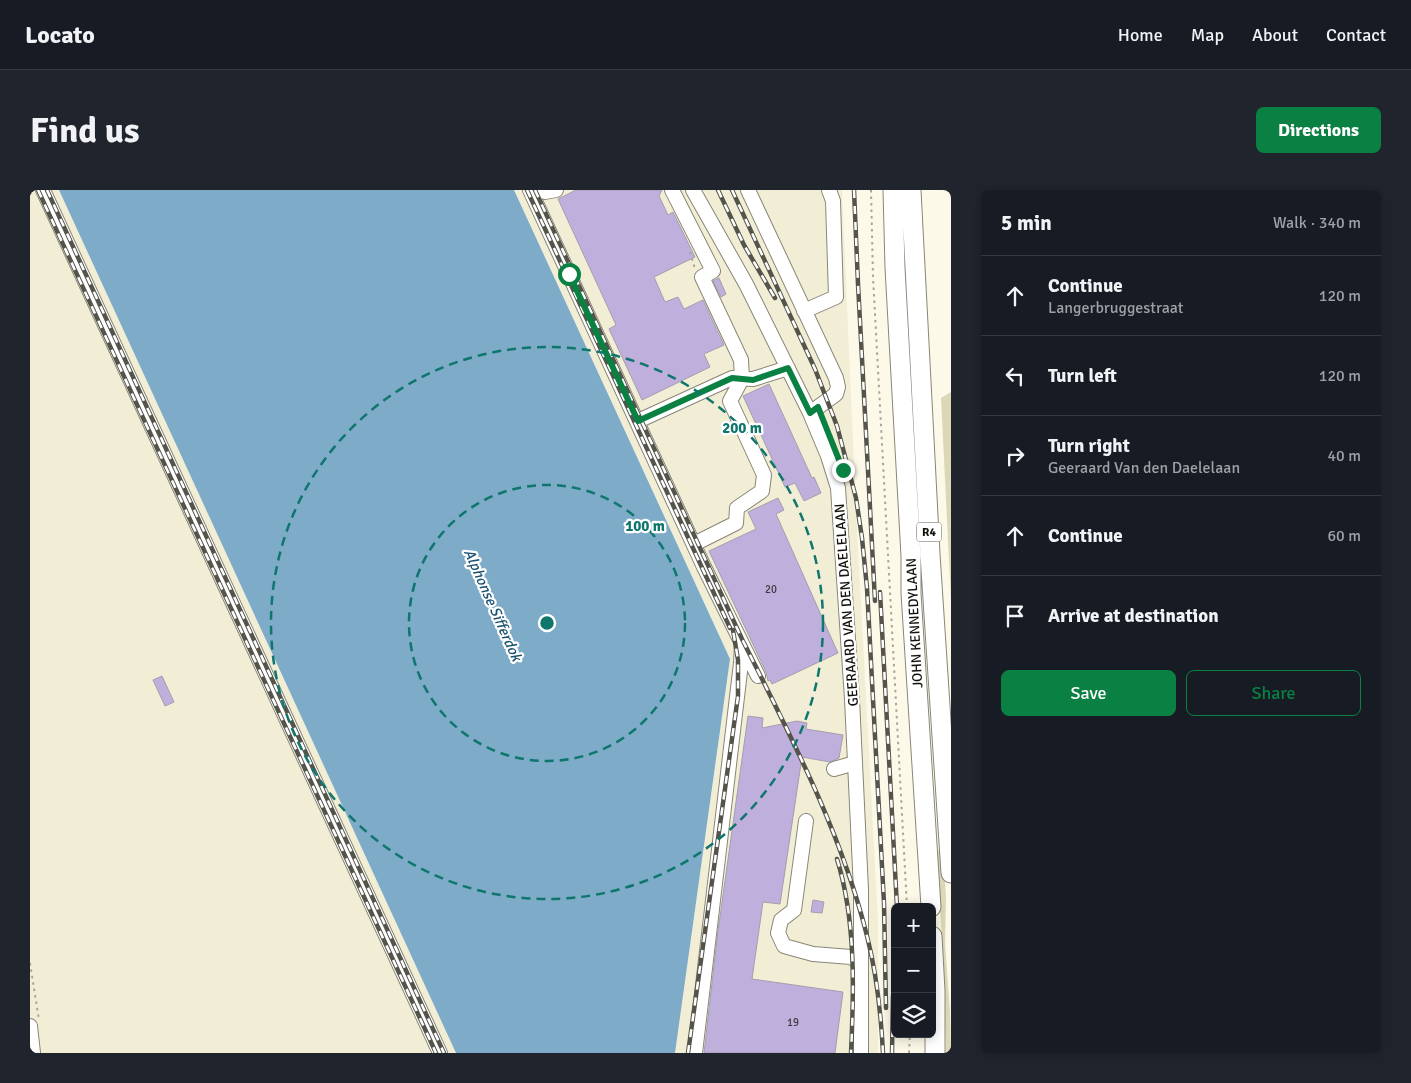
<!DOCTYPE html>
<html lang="en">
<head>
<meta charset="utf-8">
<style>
	:root { --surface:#171b24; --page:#20242c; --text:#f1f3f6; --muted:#9ea1a6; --line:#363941; --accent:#0b8043 }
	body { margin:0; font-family:Signika,sans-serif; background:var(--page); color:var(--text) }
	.controls { position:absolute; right:15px; bottom:15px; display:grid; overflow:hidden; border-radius:8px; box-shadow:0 2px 12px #0003 }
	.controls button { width:45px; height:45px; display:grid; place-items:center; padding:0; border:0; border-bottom:1px solid var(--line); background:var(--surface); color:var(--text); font:25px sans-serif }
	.stop { position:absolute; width:15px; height:15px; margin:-11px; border:4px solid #0b8043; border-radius:50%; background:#fff }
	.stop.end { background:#0b8043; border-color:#fff; box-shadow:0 1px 5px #0008 }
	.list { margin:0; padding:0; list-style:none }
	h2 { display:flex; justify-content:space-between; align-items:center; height:65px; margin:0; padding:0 20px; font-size:21px }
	h2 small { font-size:16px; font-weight:400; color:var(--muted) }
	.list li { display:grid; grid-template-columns:32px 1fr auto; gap:15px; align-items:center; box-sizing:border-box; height:80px; padding:0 20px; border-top:1px solid var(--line) }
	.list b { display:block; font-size:19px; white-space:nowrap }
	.list p { margin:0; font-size:16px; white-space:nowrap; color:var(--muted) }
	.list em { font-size:16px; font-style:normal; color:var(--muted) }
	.actions { display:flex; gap:10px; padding:15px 20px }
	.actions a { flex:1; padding:11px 0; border:1px solid var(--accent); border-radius:8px; text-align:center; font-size:18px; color:var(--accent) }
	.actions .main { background:var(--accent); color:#fff }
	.icon { flex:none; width:28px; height:28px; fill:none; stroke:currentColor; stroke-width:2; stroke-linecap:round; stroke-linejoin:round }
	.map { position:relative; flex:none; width:921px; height:863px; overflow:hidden; border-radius:8px }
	header { display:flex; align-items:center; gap:30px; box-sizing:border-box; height:70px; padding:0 25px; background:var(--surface); border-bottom:1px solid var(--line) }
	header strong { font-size:24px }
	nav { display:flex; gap:28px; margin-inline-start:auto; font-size:18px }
	.intro { display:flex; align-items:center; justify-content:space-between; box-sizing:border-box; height:120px; padding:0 30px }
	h1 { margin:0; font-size:35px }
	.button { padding:12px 22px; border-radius:8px; background:var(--accent); color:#fff; font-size:18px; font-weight:700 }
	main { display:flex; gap:30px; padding:0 30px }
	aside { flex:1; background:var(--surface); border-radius:8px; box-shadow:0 2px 12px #0003 }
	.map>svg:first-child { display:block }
	.built { fill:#f2eed6 }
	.green { fill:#dcd7b6 }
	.water { fill:#7dabc8 }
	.building { fill:#bfafdc; stroke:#a39ead }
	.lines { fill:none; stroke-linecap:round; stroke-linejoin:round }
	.minor-casing { stroke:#898677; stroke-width:16 }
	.highway-casing { stroke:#898677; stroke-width:21 }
	.path { stroke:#a8a599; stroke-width:2; stroke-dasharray:2.5 4; stroke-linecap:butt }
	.minor { stroke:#fff; stroke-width:14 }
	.highway { stroke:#fff; stroke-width:19 }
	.rail-casing { stroke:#55544b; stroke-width:4.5 }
	.rail { stroke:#fff; stroke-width:2.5; stroke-dasharray:8; stroke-linecap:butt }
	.route { stroke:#0b8043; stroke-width:6 }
	.ring { fill:none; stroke:#0f766e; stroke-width:2.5; stroke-dasharray:9 6 }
	.labels { text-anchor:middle; stroke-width:4.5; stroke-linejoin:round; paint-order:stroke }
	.number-label { font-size:11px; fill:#3e3940 }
	.shield { fill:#fff; stroke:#5a5955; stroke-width:1 }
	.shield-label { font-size:12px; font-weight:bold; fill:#13120c }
	.street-label { font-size:14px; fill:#13120c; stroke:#fff }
	.water-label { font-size:15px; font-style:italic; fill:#1b5271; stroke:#fff }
	.centre { fill:#0f766e; stroke:#fff; stroke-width:2.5 }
	.ring-label { font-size:15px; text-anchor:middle; font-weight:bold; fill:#0f766e; stroke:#fff; stroke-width:4.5; stroke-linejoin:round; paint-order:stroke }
</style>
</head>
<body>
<header>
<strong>Locato</strong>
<nav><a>Home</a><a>Map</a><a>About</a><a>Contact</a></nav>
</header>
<div class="intro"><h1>Find us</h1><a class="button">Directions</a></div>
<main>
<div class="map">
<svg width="921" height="863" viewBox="0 0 921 863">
	<rect width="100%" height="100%" fill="#fcf9e9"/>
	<path class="built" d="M0,0H29L426,863H0Z
		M484,0H812L826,320L848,730V863H645L700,469Z"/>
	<path class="green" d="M921,202V411L911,208Z
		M913,660L916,708L915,754L920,821L921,863H916L913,762L906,661Z"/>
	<path class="water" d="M29,0H484L700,469L645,863H426Z"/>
	<path class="building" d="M546,0H632L629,6L638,25L643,22L665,67L624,87L635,112L648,107L654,119L673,110L694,155L674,164L680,177L612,210L579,139L586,135L528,9Z
		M689,88L696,104L691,107L683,91Z
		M739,194L782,288L784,287L791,303L774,311L765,293L755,297L713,206Z
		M748,308L754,320L746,324L808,463L742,494L740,490L738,491L736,482L679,361L726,339L718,322Z
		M132,486L144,512L135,516L123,490Z
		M718,526L733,528L732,538L767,531L777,533L776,539L813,545L809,568L800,572L772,567L750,714L733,712L722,789L813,802L805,863H674L688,741Z
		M783,710L794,712L792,723L781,722Z"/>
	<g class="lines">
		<g class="minor-casing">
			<path id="minor" d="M13,0L410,863
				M500,0L674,377L728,486
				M513,0L515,2L526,0
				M642,0L683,81L672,87L711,170L712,189L700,211L734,285L732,301L707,318L706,333L664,354
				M663,0L716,94L780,223L798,266L808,298L822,509L831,700V863
				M718,0L806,188L808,197L806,204L780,223
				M774,121L806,107L803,11L799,0
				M608,231L702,188L723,189L758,178
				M804,579L825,573
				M776,631L764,720L751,730L748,743L754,756L783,764L821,767L831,774
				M0,836L3,863
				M665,863L711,473L712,455"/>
		</g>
		<g class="highway-casing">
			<path id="highway" d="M863,0L865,78L881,366V403L901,717
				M881,0L900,364L921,683
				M902,746L905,801V863"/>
		</g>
		<path class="path" d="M841,0L843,87L877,717
			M660,62L665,79
			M0,773L9,830
			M879,863L880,844"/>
		<use href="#minor" class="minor"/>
		<use href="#highway" class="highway"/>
		<g class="rail-casing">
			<path id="rail" d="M8,0L406,863
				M17,0L414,863
				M497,0L700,438
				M505,0L712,449C760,545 811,641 837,746C847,785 851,824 853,863
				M688,0L714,55L745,108
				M702,0L785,179L807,236L826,308L832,348L837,398L854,713L856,818
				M824,0L828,94L845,411
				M850,402L867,717
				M807,669C826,730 824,800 821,863
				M658,863L708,506V470L703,440
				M862,863L863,806"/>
		</g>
		<use href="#rail" class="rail"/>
	</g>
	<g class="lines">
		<path class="route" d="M539,84L608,231L702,188L723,190L758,178L780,223L788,217L813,280"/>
	</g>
	<g class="ring">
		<circle cx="517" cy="433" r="138"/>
		<circle cx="517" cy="433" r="276"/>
	</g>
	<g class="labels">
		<g class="number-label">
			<text x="741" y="403">20</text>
			<text x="763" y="836">19</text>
		</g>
		<rect class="shield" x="886.5" y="332.5" width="25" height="19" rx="4"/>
		<g class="shield-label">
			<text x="899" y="346">R4</text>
		</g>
		<g class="street-label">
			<text transform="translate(816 415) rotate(-94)" y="5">GEERAARD VAN DEN DAELELAAN</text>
			<text transform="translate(884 433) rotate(-93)" y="5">JOHN KENNEDYLAAN</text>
		</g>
		<g class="water-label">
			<text transform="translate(463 415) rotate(66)" y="5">Alphonse Sifferdok</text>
		</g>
	</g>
	<circle cx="517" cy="433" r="8" class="centre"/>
	<g class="ring-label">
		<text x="712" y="243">200 m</text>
		<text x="615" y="341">100 m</text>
	</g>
</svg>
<div class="controls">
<button>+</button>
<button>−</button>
<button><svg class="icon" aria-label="layers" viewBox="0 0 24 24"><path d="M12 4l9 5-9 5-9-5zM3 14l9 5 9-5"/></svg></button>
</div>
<div class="stop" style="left:539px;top:84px"></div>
<div class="stop end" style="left:813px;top:280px"></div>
</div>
<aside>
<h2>5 min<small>Walk · 340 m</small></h2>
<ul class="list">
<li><svg class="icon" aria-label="ahead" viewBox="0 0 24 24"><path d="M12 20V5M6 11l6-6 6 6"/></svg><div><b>Continue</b><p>Langerbruggestraat</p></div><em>120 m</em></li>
<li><svg class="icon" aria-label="left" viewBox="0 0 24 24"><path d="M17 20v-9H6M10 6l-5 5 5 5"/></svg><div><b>Turn left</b></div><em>120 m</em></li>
<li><svg class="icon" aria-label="right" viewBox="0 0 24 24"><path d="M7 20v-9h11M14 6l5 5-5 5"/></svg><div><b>Turn right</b><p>Geeraard Van den Daelelaan</p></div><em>40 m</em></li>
<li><svg class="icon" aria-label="ahead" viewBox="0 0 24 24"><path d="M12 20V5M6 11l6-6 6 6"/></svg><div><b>Continue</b></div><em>60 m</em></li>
<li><svg class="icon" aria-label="arrive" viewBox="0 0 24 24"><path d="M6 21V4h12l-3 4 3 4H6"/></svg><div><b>Arrive at destination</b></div></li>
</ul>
<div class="actions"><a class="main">Save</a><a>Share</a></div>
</aside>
</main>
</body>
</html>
